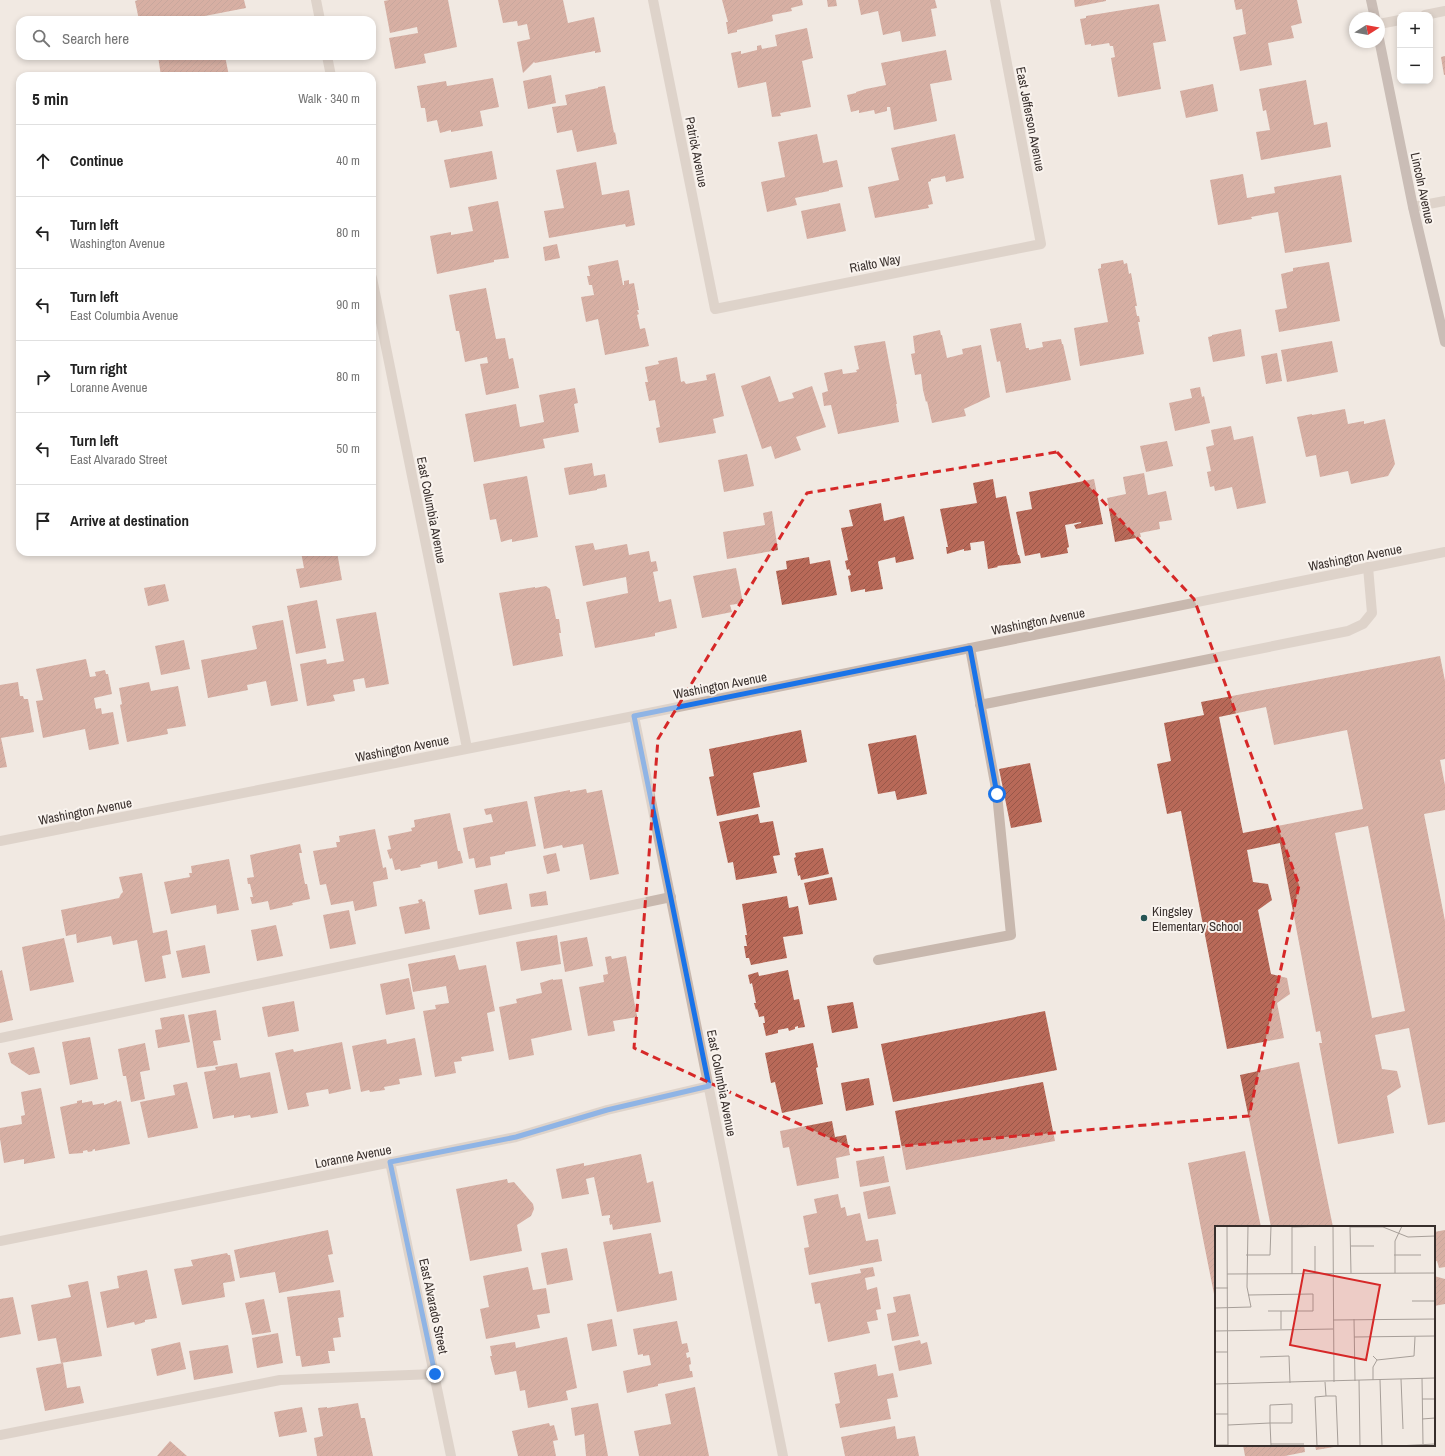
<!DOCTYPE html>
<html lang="en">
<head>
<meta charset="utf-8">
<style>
	:root { --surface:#fff; --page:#f2f2f2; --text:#222; --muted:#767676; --line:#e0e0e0 }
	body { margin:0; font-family:"Archivo Narrow",sans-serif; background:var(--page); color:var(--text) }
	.controls { position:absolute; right:12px; top:12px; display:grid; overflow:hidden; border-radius:8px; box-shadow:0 2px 6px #0003 }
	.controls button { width:36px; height:36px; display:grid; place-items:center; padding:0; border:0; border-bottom:1px solid var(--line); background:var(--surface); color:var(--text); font:20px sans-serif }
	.compass { position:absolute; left:1349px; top:12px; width:36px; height:36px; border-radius:50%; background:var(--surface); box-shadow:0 2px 6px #0003; rotate:79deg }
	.stop { position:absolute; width:12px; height:12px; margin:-9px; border:3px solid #1a73e8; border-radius:50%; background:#fff }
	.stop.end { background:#1a73e8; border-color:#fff; box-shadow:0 1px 4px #0008 }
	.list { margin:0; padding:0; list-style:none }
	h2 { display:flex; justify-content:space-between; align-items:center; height:52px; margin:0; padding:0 16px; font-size:17px }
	h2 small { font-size:13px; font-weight:400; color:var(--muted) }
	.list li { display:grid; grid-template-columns:26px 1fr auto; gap:12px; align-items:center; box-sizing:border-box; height:72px; padding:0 16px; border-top:1px solid var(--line) }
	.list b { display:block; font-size:15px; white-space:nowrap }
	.list p { margin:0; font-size:13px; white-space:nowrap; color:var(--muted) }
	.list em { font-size:13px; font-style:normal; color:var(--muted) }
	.icon { flex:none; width:22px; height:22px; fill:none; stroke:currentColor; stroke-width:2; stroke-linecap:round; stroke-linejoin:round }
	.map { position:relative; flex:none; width:1445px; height:1456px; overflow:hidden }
	.search { position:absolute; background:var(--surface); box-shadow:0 2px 6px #0003; left:16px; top:16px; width:360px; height:44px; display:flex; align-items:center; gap:10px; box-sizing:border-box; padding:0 14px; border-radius:12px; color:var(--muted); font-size:15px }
	.panel { position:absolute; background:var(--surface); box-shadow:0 2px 6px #0003; left:16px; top:72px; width:360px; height:484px; border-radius:12px }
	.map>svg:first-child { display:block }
	.building { fill:url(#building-hatch); fill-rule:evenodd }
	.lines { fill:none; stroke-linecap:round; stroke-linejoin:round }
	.lane { stroke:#c8b8ae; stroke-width:10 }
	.street { stroke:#c8b8ae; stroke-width:10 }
	.secondary { stroke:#9b8880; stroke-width:10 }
	.route { stroke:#1a73e8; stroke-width:5 }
	.marked { fill:none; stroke:#d62828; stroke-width:3; stroke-dasharray:8 5; stroke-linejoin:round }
	.poi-dot { fill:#265454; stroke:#f9f3ee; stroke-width:1.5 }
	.labels { text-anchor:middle; stroke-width:4; stroke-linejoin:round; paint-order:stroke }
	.street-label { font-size:13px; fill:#382f2c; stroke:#f9f3ee }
	.poi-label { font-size:13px; fill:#382f2c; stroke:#f9f3ee; text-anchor:start }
	.inset-road { fill:none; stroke:#a79f99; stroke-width:1 }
	.view { fill:#d62828; fill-opacity:0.15; stroke:#d62828; stroke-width:2 }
	.inset-edge { fill:none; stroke:#382f2c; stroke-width:2 }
</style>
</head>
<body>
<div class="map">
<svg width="1445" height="1456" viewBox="0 0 1445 1456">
	<defs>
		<pattern id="building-hatch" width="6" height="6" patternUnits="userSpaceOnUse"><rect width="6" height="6" fill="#b86958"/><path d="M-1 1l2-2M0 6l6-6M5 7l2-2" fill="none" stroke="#975749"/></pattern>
	</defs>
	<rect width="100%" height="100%" fill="#f1e9e2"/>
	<path class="building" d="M138,0H244L246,8L184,20H139L135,1Z
		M389,0H448L457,47L424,54L426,63L395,69L389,38L418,33L417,27L390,33L384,1Z
		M498,0H563L568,23L594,17L601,52L595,53V51L535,63L534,62L523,73L517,42L530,39L527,24L518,26L517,21L503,23Z
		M722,0H802L803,5L791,8L792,11L772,15L773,21L737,30V32L728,34L726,22H728Z
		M827,0H836L837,6L828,7Z
		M858,0H935L937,8L931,9L936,36L902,42L900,31L883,35L878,11L861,15Z
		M1074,0H1106V1L1075,7Z
		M1234,0H1297L1302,23L1291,26L1294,38L1268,43L1272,65L1240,71L1233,37L1246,34L1242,9L1236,10Z
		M1159,4L1166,41L1153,43L1161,89L1118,97L1111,58L1115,57L1113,46H1110L1109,43L1091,46V44L1085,45L1080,19L1086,18V16Z
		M807,28L813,58L802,61L811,107L780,113L781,116L772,117L766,82L738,88L731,53L741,51V54L757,50V46L761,45L762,49L777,46L775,35Z
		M946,50L952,80L930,84L937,121L894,130L890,107H887V111L875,114L874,110L859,113V110L851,112L847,95L856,93V92L866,89L886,85L881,63Z
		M158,56H225L229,76H161Z
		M1445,56V75H1444L1441,57Z
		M551,75L556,103L528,109L523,81Z
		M493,78L499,107L480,111L483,126L451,132V130L440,133L437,120L427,122L425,108H421L417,86L446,81L447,86Z
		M1306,80L1314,125L1327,122L1331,147L1261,160L1256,132L1270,130L1266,110L1263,111L1259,89Z
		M1213,84L1218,111L1186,118L1180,91Z
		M605,86L614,133L615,132L617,144L577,152L572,130L557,133L552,107L567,105L565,95L598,88V87Z
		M817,134L823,163L837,160L843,187L829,190V191L795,198L797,205L767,212L761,182L785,177L778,142Z
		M955,134L964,178L946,182L945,176L931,179V181L928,182L933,204L928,205L929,208L875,218L868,187L899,180L891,148Z
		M492,151L497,179L450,188L444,160Z
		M596,162L602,195L629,190L635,225L626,227L625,224L549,238L544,211L564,208L556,170Z
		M1243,174L1247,198L1275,193L1274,187L1341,175L1352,242L1285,253L1278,212L1251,217L1252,219L1218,225L1210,180Z
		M498,201L509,258L494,260V262L437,274L430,236L451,232V235L473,231L468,207Z
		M840,203L846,231L807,239L801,211Z
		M557,244L560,258L545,261L543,247Z
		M618,260L623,285H624V281L629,280V284L634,283L639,310H637L639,314L637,315L640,329L645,328L649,346L605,355L598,319L586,322L581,297L594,295L592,285H589L587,276H590L588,266Z
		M1123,260L1124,264L1127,263L1129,274L1131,273L1137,306H1135L1137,316H1139L1140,322H1138L1144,354L1080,366L1074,328L1108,322L1098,269L1101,268V264Z
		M1329,262L1340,321L1279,332L1275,310L1287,308L1281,274L1293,271V268Z
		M486,288L496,339L505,338L509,359L513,358L519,388L486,395L480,364L488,363L487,357L465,362L459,331H456L449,295Z
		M1021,323L1026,348H1029V350L1043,347L1042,342L1061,339L1062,344H1063L1071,380L1006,393L1000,361L997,362L990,329Z
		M1241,329L1245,356L1213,362L1208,337L1212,336V335Z
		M940,330L941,335H942L947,358L963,354L962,349L981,345L990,397L964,409L966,416L932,423L927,401L926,402L923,390L921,374L915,375L911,354L915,353L913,336Z
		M885,341L897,404H896L899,422L838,434L831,405L824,406L822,393L828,391L824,373L842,369L843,374L857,372L856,370L859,369L854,346Z
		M1332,341L1338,372L1287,382L1281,350Z
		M1277,353L1282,381L1266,384L1261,356Z
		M677,357L681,382L684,381L686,384L707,380L706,375L715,373L724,416L713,419L716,433L659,443L656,428L660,427L655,400L649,401L645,382H648L645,367L659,364L658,361Z
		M770,376L779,402L794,398L792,393L812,386L826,427L796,437L801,450L775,459L771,446L762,449L741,386Z
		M1200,387L1202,397L1204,396L1210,423L1175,431L1169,403L1192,398L1190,389Z
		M575,388L578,403L574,404L579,432L543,439L545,448L474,462L465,414L516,404L520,427L544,422L539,395Z
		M1345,409L1348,424L1364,421V424L1385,419L1395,464L1388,476L1351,484L1348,471L1320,477L1316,455L1306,457L1297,417L1312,414V415Z
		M1231,426L1234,440L1253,436L1266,503L1237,509L1232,487L1215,491L1214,486L1210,487L1207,472L1211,471L1206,447L1214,445L1211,430Z
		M1167,441L1173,466L1146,472L1140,446Z
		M747,454L754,486L724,492L718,460Z
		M592,463L594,476L605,474L607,487L597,489V490L569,495L564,468Z
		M1144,473L1148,495L1166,491L1172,520L1159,522L1160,529L1140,533L1141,537L1115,542L1107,498L1126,494L1123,477Z
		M527,476L538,537L512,542V539L501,542L496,519L490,520L483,484Z
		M993,479L996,498L1006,496L1018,555H1019L1021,563L997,566L998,567L988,569L984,541L970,543L971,550L964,551V549L947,554L946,547H948L940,509L977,503L973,483Z
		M1094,479L1103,524L1076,529L1074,525L1081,523V522L1065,525L1069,547L1067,548L1068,553L1041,558L1040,553L1025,556L1016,512L1032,509L1029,492Z
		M881,503L884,521L904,516L914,559L896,563L895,557L879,561L878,562L883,589L865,592V589L851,592L848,576L851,575L849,569L847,570L845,561L848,560L841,528L853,526L849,510Z
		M772,511L778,550L727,559L723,532L765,525L763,513Z
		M593,543L595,550L627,544L629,555L649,551L651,562L656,561L658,571L653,572L659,602L671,599L677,628L655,633V636L595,648L586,602L628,593L626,577L583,586L575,546Z
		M301,552H337L342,580L300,588L296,569L304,568Z
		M809,557L810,564L830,560L837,595L782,605L776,571L787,569L786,561Z
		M736,568L743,603L730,605L732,612L702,618L693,576Z
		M165,584L169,601L148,606L144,588Z
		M546,586L550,589L556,619H559L561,633H559L563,656L513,666L499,593L535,587V588Z
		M317,600L326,648L296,654L287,606Z
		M376,612L389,684L366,688L364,678L353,680L355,691L333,695L335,701L307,706L300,664L326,659L327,664L344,661L336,619Z
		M283,620L298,701L271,706L266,681L247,685L248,690L208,698L201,660L257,649L252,626Z
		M184,640L190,669L161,675L155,646Z
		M1440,656L1445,681V759L1440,760L1445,785V810L1424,814L1445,921V1122L1428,1125L1409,1028L1375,1035L1382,1069L1397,1071L1401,1087L1387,1096L1394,1133L1338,1144L1319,1043H1322L1320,1031L1316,1032L1280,843L1247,850L1253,882L1268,884L1272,900L1258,910L1271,974L1287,978L1290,994L1277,1003L1284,1038L1227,1049L1181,811L1167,814L1157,764L1171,761L1164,723L1204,715L1201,702ZM1266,707L1274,745L1347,730L1363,809L1243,833L1219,717ZM1368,826L1405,1011L1372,1018L1335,833Z
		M86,659L90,677L96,676L95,672L105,670L106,674H108L112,694L94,698L96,709L101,708L102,714L113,712L119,744L89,750L85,729L43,738L36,701L43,700L36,669Z
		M18,682L20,696H23L24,699H28L34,732L1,738L7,767L0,768V685Z
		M149,682L151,691L178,686L186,726L167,729L168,734L127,742L120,705L122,704L119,688Z
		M801,730L807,762L753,773L760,807L717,816L709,777L714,776L709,749Z
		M916,735L927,794L897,800L895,791L878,794L868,744Z
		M1030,763L1042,822L1011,828L999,769Z
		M586,789L587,793L602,790L619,874L590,880L583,844L563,848L562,845L544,849L534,797L570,790V792Z
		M527,801L536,846L505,852V854L490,857L491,865L476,868L474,858L469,859L463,828L493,822L491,814L486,815L484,809Z
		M450,813L458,851H460L463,863L438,869L437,861L420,865L421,867L401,871L400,869L395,870L392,858L390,859L387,850L391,849L388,836L412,831L411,828L415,827L414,820Z
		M758,814L760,823L773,821L780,855L773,856L777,873L736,880L733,862L728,863L719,822Z
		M375,829L383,868L386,867L388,879L373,882L377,906L355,911L353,901L331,905L326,884L320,885L313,851L337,847L336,842H340L339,836Z
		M300,844L302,853H299L305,884H307L310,899L292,903L293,905L270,910L268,901L252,904L250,897H253L250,884H248L247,878L254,877L250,855Z
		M823,848L829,874L801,880L800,875L798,876L794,858L796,857L795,853Z
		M556,853L560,871L547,874L543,856Z
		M229,859L239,910L217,914L216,905L171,914L164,882L190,877L189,873H192L191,866Z
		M142,873L153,933L167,930L171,954L162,956L166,978L145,982L137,940L113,945L111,936L77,943L76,934L66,936L61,910L119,898L121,894L123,892L119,877Z
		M832,877L837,900L809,905L804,883Z
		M507,883L512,909L479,915L474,890Z
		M546,891L548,905L531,907L529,894Z
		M787,896L789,908L798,906L803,934L783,937L787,958L751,965L749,958H746L744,946H747L745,935H747L742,904Z
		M422,899L423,902L425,901L430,929L405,934L399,907L419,903L418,900Z
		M349,910L356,944L330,949L323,915Z
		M276,925L283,956L257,961L251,930Z
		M557,935L561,964L521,971L516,942Z
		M587,937L593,966L565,972L560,942Z
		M64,938L74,982L30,991L22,947Z
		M205,945L210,973L182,978L176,951Z
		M455,955L459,970L486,965L495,1011L487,1013L494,1051L461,1057L462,1061L454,1062L456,1073L435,1077L423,1011L436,1009L435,1005L449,1003L446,986L413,992L408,964Z
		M611,956L612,959L626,956L637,1017L613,1021L615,1031L588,1036L579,987L604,982L603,975L608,974L605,957Z
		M2,970L13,1020L0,1023V971Z
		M788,970L794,1000L799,999L805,1027L798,1028V1026L795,1027V1029L789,1031L788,1028L778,1030V1033L766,1036L763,1023H765L764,1016L759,1017L757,1009L756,1010L754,1003H756L752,983L750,984L748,975L758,972L759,976Z
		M409,978L415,1009L386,1015L380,984Z
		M553,979V980L562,979L572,1030L531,1039L534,1055L509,1060L499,1007L517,1003L516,999L542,993L540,983Z
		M294,1001L299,1031L268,1037L262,1007Z
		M853,1002L858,1028L832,1033L827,1006Z
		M216,1010L221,1040L213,1041L218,1065L197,1068L188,1015Z
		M1045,1011L1057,1070L893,1102L881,1044Z
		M184,1014L190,1042L158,1048L155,1030L162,1029L160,1018Z
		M90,1037L98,1079L70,1085L62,1042Z
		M415,1038L422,1075L399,1079L400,1084L384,1087L385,1090L370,1092L369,1090L361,1092L352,1046L386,1039L387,1044Z
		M342,1042L351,1089L329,1094L328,1089L306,1093L309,1106L288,1110L275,1053L293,1049L294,1052Z
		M145,1043L150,1070L140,1072L145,1099L131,1102L126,1076H123L118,1049Z
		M813,1043L818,1067L816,1068L823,1104L782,1113L775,1082L771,1083L765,1053Z
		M34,1047L40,1073L29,1075L11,1063L8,1053Z
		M1299,1062L1333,1227H1271L1240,1075Z
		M237,1063L240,1078L270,1072L278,1113L251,1118L250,1115L234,1118V1115L213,1119L204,1072L216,1070L215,1067Z
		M869,1078L874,1105L846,1111L841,1083Z
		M187,1082L198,1128L148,1138L140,1102L175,1095L173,1085Z
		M1043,1082L1055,1141L906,1170L895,1111Z
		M41,1088L55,1158L24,1164V1159L4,1163L0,1139V1128L22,1124L21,1116L25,1115L21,1092Z
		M82,1100V1103L92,1101L93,1105L104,1103V1105L117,1100V1102L121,1101L130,1144L95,1151V1149L92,1150L93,1151L88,1152L87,1150L83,1151V1153L69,1154L60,1107L77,1103V1101Z
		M832,1121L835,1137L846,1135L850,1155L836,1158L839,1178L797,1186L789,1147L783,1148L780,1131Z
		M1245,1151L1261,1227H1216L1215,1299L1188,1163Z
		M641,1154L647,1183L653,1181L661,1222L613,1230L612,1224L610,1225L609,1218H610V1215L602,1216L594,1177L586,1179L589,1194L562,1199L556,1169L584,1163V1166Z
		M884,1156L889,1182L860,1187L856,1161Z
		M507,1179L508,1183L514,1182L533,1204L534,1209L531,1216L517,1225L522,1251L470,1261L456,1189Z
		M890,1186L896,1214L868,1219L863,1192Z
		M838,1194L841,1208L845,1207L847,1216L860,1213L866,1241L878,1239L882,1261L809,1275L804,1248L809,1247L803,1216L817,1213L814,1199Z
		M328,1230L333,1254L328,1255L334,1282L279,1293L275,1272L240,1278L234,1250Z
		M1445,1230V1267L1439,1268L1437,1261L1434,1262V1232Z
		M651,1233L659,1274L672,1271L677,1300L617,1312L603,1242Z
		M567,1248L573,1280L547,1285L541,1253Z
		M227,1253L228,1255H230L235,1281L223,1283L225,1297L182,1305L174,1269L193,1266L191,1260Z
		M528,1267L533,1290L546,1288L550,1313L537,1315L540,1328L486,1339L480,1309L489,1307L483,1276Z
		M873,1267L875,1276L865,1278L867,1290L877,1287L881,1309L876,1310L878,1320L867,1322L870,1333L828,1342L820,1303L815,1304L811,1283L861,1273L860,1269Z
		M147,1270L157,1318L145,1320V1322L135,1325L134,1322L107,1328L100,1292L119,1288L117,1276Z
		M1434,1276L1445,1279V1304L1434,1306Z
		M88,1281L102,1356L61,1363L56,1338L38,1341L31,1305L71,1297L68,1285Z
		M340,1290L344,1317L338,1318L341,1337L333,1338L335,1351H328L330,1363L302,1367L300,1356H296L287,1297Z
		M910,1294L919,1336L892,1341L887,1314L896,1312L893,1297Z
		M13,1297L21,1334L0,1338V1299Z
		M264,1299L271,1332L252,1335L245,1303Z
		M612,1319L617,1346L592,1351L587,1324Z
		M677,1321L682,1344L687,1343L689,1352L686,1353L687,1358L690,1357L691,1364L689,1365L690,1371H692L693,1377L658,1384V1386L627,1393L623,1371L651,1365L649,1355L643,1356V1354L638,1355L633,1329Z
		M278,1333L283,1363L257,1368L252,1338Z
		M567,1337L577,1388L566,1391L568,1400L528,1408L525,1390L520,1391L516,1371L495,1375L490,1356H492L490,1346L515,1342L516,1348Z
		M920,1340L921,1344L927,1342L932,1364L899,1371L894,1346Z
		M180,1342L186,1369L157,1376L151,1349Z
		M228,1345L233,1373L194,1380L189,1351Z
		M63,1363L67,1388L80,1386L84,1403L45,1411L36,1368Z
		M876,1364L878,1376L893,1373L898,1397L887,1399L891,1419L840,1428L835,1404L840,1403L834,1373Z
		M695,1387L709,1456H639L634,1431L671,1424L665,1394Z
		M358,1403L361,1418H365L373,1456H317L314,1438L323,1436L318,1408L327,1407V1408Z
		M598,1403L608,1456H586L584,1434L575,1436L571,1408Z
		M302,1407L307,1432L279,1437L274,1412Z
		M549,1423L550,1426L554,1425L558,1440L553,1441L556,1456H518L512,1431Z
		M895,1426L897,1439L915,1436L919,1456H845L841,1437Z
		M170,1441L187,1456H157Z
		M1243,1445H1304L1305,1452L1285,1456H1245Z
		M1315,1445H1340V1446L1316,1450Z"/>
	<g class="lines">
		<path class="lane" d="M1425,15L1445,11
			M1379,24L1400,20
			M980,705L1348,631L1363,624L1372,613L1368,567
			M878,960L1011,935L997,794L970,648
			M0,1038L671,897
			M0,1435L280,1380L435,1374"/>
		<path class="street" d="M316,0L320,20
			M653,0L715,309L1041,244L995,0
			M327,56L331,76
			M1413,207L1445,201
			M372,278L467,748
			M634,716L783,1456
			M0,841L634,716L1445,552
			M390,1162L451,1456
			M0,1241L516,1137L607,1110L709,1086"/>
		<path class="secondary" d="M1371,0L1375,18
			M1379,39L1413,207L1445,342"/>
	</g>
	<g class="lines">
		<path class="route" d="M435,1374L390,1162L516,1137L607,1110L709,1086L634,716L970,648L997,794"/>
	</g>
	<path d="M0 0H1445V1456H0ZM1057,452L1194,599L1299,885L1249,1116L856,1150L634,1048L658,739L807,493Z" fill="#f1e9e2" fill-opacity=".55" fill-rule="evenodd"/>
	<path class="marked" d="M1057,452L1194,599L1299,885L1249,1116L856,1150L634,1048L658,739L807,493Z"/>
	<circle class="poi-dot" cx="1144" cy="918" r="4"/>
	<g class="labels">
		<g class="street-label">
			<text transform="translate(1031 119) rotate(79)" y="5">East Jefferson Avenue</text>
			<text transform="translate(697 152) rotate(79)" y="5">Patrick Avenue</text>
			<text transform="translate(1423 188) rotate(78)" y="5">Lincoln Avenue</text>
			<text transform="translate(875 263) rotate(-11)" y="5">Rialto Way</text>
			<text transform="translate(432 510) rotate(79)" y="5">East Columbia Avenue</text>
			<text transform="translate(1355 557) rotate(-11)" y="5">Washington Avenue</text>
			<text transform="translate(1038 621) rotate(-11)" y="5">Washington Avenue</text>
			<text transform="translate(720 685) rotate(-11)" y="5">Washington Avenue</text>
			<text transform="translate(402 748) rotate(-11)" y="5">Washington Avenue</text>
			<text transform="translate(85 811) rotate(-11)" y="5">Washington Avenue</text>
			<text transform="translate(722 1083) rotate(79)" y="5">East Columbia Avenue</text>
			<text transform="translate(353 1156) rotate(-11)" y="5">Loranne Avenue</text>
			<text transform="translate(434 1306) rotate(78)" y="5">East Alvarado Street</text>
		</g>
		<g class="poi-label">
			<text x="1152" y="916">Kingsley<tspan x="1152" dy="15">Elementary School</tspan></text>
		</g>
	</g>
	<g transform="translate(1215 1226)">
		<rect width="220" height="220" fill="#f1e9e2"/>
		<path class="inset-road" d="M12,0L13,220M118,0L119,156M135,0L136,47M77,1L115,0M135,1H168L193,11L220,10M100,20V48M136,20H159M31,29H55L56,0M179,29H206M180,47V15L187,0M12,48L220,47M77,48V0M0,62H13M33,69L98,68V85H53M197,75H220M0,82L36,81L32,61L33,0M66,85V103M139,93L140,155M118,94L220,93M0,105L118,103M139,111L220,110M0,126H13M45,131L74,130L75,157M162,134L199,130L200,111M207,152L208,218M186,153L188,203M144,154L145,220M158,154V141L162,134L158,130M165,154L167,220M110,156L111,170M0,158L220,152M207,173H220M0,188H13M207,193L220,192M13,199L55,197H77V178L55,179V197L56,220M56,218H89M0,219H13M102,220L100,171L111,170H121L123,220M182,220L220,218"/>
		<path class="view" d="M89,44L165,59L151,134L75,119Z"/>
		<rect width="220" height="220" class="inset-edge"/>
	</g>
</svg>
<div class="controls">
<button>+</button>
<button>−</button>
</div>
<svg class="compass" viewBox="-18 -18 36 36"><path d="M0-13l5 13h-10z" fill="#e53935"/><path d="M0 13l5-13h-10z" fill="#767676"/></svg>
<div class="stop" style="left:997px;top:794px"></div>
<div class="stop end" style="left:435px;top:1374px"></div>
<div class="search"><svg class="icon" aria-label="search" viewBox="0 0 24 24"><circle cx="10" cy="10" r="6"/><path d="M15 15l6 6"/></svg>Search here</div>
<section class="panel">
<h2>5 min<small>Walk · 340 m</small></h2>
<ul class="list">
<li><svg class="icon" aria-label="ahead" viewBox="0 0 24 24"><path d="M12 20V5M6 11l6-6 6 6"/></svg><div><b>Continue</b></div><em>40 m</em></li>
<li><svg class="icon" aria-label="left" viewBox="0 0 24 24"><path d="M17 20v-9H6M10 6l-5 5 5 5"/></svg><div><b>Turn left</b><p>Washington Avenue</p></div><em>80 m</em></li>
<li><svg class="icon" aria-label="left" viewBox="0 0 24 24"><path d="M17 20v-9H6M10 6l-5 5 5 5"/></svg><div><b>Turn left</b><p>East Columbia Avenue</p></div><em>90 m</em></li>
<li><svg class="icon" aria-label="right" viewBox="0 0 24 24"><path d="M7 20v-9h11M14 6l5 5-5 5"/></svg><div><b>Turn right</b><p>Loranne Avenue</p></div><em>80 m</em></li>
<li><svg class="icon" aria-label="left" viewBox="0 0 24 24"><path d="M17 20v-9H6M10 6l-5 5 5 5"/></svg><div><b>Turn left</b><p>East Alvarado Street</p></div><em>50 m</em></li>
<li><svg class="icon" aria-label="arrive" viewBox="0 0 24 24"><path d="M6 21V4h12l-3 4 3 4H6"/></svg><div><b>Arrive at destination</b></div></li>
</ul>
</section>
</div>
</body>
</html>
